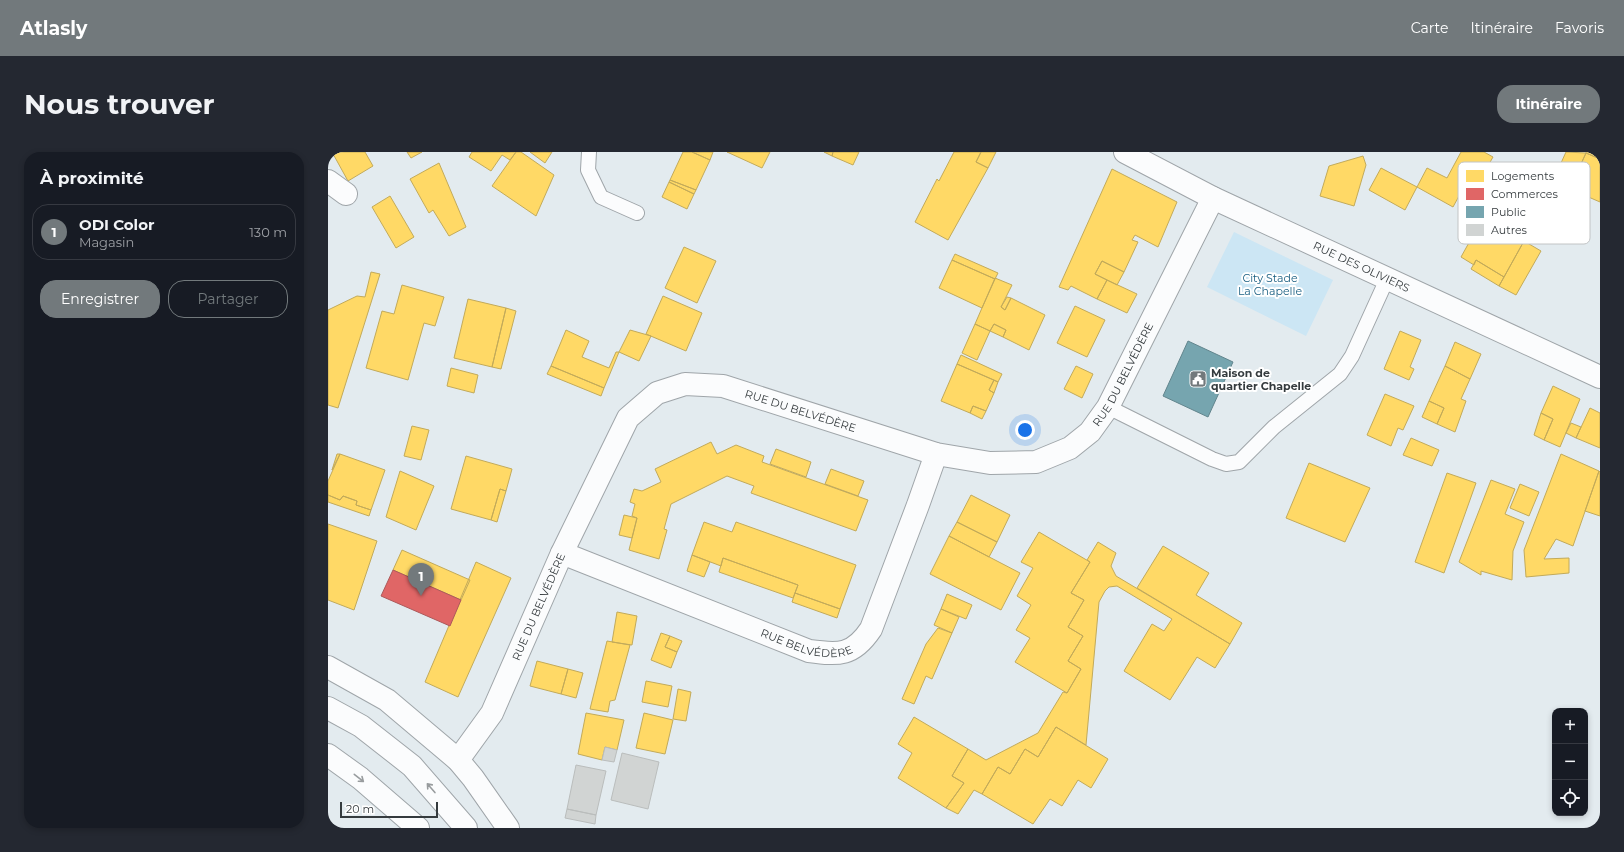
<!DOCTYPE html>
<html lang="fr">
<head>
<meta charset="utf-8">
<style>
	:root { --surface:#171b24; --page:#242831; --text:#f1f3f6; --muted:#9ea1a6; --line:#363941; --accent:#72797c }
	body { margin:0; font-family:Montserrat,sans-serif; background:var(--page); color:var(--text) }
	.controls { position:absolute; right:12px; bottom:12px; display:grid; overflow:hidden; border-radius:8px; box-shadow:0 2px 6px #0003 }
	.controls button { width:36px; height:36px; display:grid; place-items:center; padding:0; border:0; border-bottom:1px solid var(--line); background:var(--surface); color:var(--text); font:20px sans-serif }
	.scale { position:absolute; left:12px; bottom:10px; width:98px; box-sizing:border-box; padding-left:4px; border:2px solid #353b3e; border-top:0; font-size:11px; line-height:14px; white-space:nowrap; color:#353b3e; -webkit-text-stroke:3px #fff; paint-order:stroke }
	.you { position:absolute; left:697px; top:278px; width:14px; height:14px; margin:-10px; border:3px solid #fff; border-radius:50%; background:#1a73e8; box-shadow:0 0 0 6px #1a73e833 }
	.badge { display:grid; place-items:center; width:26px; height:26px; border-radius:50%; background:var(--accent); color:#fff; font-size:13px; font-weight:700 }
	.pin { position:absolute; translate:-50% -33px; filter:drop-shadow(0 1px 2px #0008) }
	.pin::after { content:''; position:absolute; top:21px; width:14px; height:12px; background:inherit; clip-path:polygon(0 0,100% 0,50% 100%) }
	.list { margin:0; padding:0; list-style:none }
	h2 { display:flex; justify-content:space-between; align-items:center; height:52px; margin:0; padding:0 16px; font-size:17px }
	h2 small { font-size:13px; font-weight:400; color:var(--muted) }
	.list li { display:grid; grid-template-columns:26px 1fr auto; gap:12px; align-items:center; box-sizing:border-box; height:56px; margin:0 8px 8px; padding:0 8px; border:1px solid var(--line); border-radius:16px }
	.list b { display:block; font-size:15px; white-space:nowrap }
	.list p { margin:0; font-size:13px; white-space:nowrap; color:var(--muted) }
	.list em { font-size:13px; font-style:normal; color:var(--muted) }
	.actions { display:flex; gap:8px; padding:12px 16px }
	.actions a { flex:1; padding:9px 0; border:1px solid var(--accent); border-radius:16px; text-align:center; font-size:14px; color:var(--accent) }
	.actions .main { background:var(--accent); color:#fff }
	.icon { flex:none; width:22px; height:22px; fill:none; stroke:currentColor; stroke-width:2; stroke-linecap:round; stroke-linejoin:round }
	.map { position:relative; flex:none; width:1272px; height:676px; overflow:hidden; border-radius:16px }
	header { display:flex; align-items:center; gap:24px; box-sizing:border-box; height:56px; padding:0 20px; background:var(--accent); color:#fff }
	header strong { font-size:19px }
	nav { display:flex; gap:22px; margin-inline-start:auto; font-size:14px }
	.intro { display:flex; align-items:center; justify-content:space-between; box-sizing:border-box; height:96px; padding:0 24px }
	h1 { margin:0; font-size:28px }
	.button { padding:10px 18px; border-radius:16px; background:var(--accent); color:#fff; font-size:14px; font-weight:700 }
	main { display:flex; gap:24px; padding:0 24px }
	aside { flex:1; background:var(--surface); border-radius:16px; box-shadow:0 2px 6px #0003 }
	.map>svg:first-child { display:block }
	.green { fill:#cce6f4 }
	.homes { fill:#ffd966; stroke:#c2aa5a }
	.shops { fill:#e06666; stroke:#ad595a }
	.public { fill:#76a5af; stroke:#62858d }
	.building { fill:#d1d4d3; stroke:#babdbc }
	.lines { fill:none; stroke-linecap:round; stroke-linejoin:round }
	.lane-casing { stroke:#9fa5a9; stroke-width:16 }
	.street-casing { stroke:#9fa5a9; stroke-width:24 }
	.secondary-casing { stroke:#9fa5a9; stroke-width:24 }
	.lane { stroke:#fbfcfd; stroke-width:14 }
	.street { stroke:#fbfcfd; stroke-width:22 }
	.secondary { stroke:#fbfcfd; stroke-width:22 }
	.oneway { stroke:#989c9e }
	.labels { text-anchor:middle; stroke-width:4; stroke-linejoin:round; paint-order:stroke }
	.street-label { font-size:11px; fill:#353b3e; stroke:#fff }
	.park-label { font-size:11px; fill:#175d80; stroke:#fff }
	.poi-label { font-size:11px; font-weight:bold; fill:#353b3e; stroke:#fff; text-anchor:start }
	.key { fill:#fff; stroke:#c2c4c5; stroke-width:1 }
	.key-label { font-size:11px; fill:#353b3e }
</style>
</head>
<body>
<header>
<strong>Atlasly</strong>
<nav><a>Carte</a><a>Itinéraire</a><a>Favoris</a></nav>
</header>
<div class="intro"><h1>Nous trouver</h1><a class="button">Itinéraire</a></div>
<main>
<aside>
<h2>À proximité<small></small></h2>
<ul class="list">
<li><span class="badge">1</span><div><b>ODI Color</b><p>Magasin</p></div><em>130 m</em></li>
</ul>
<div class="actions"><a class="main">Enregistrer</a><a>Partager</a></div>
</aside>
<div class="map">
<svg width="1272" height="676" viewBox="0 0 1272 676">
	<rect width="100%" height="100%" fill="#e3ebef"/>
	<path class="green" d="M906,80L1005,128L978,184L879,135Z"/>
	<path class="homes" d="M4,0H37L45,14L20,29Z
		M79,0H94L83,6Z
		M144,0H188L182,8L174,3L163,19L141,5Z
		M188,0H193L226,23L208,64L164,34Z
		M202,0H224L217,11Z
		M355,0H364L382,8L368,38L342,28Z
		M364,0H385L382,8Z
		M399,0H442L434,16Z
		M496,0H505L504,4Z
		M505,0H531L525,13L504,4Z
		M626,0H653L648,10L660,16L620,88L587,70L609,27L611,29Z
		M653,0H668L660,16L648,10Z
		M1133,0H1156L1165,5L1153,26L1144,20L1125,55L1089,35L1099,16L1119,26Z
		M1238,0L1258,1L1250,18L1233,11Z
		M1258,0H1272V7L1258,1Z
		M1258,1L1272,7V50L1242,37Z
		M1035,4L1038,13L1026,54L992,44L1001,14Z
		M111,11L138,75L121,84L105,58L101,61L82,27Z
		M1053,16L1089,35L1077,58L1041,38Z
		M784,17L849,50L830,95L807,83L804,88L810,90L796,120L774,109L767,122L779,128L769,147L743,134L740,138L731,135Z
		M342,28L368,38L366,42L341,30Z
		M341,30L366,42L359,57L334,45Z
		M62,44L86,85L68,96L44,55Z
		M1153,69L1166,77L1169,73L1196,89L1176,125L1148,108L1146,113L1133,105Z
		M1196,89L1213,99L1188,143L1171,134Z
		M356,95L388,109L369,151L337,136Z
		M627,102L670,121L667,127L624,108Z
		M624,108L667,127L654,156L611,136Z
		M1148,108L1176,125L1171,134L1143,117Z
		M774,109L796,120L789,133L767,122Z
		M43,120L52,122L10,256L0,253V158L29,144L37,145Z
		M667,126L684,133L673,155L677,158L683,146L717,163L701,198L675,185L678,178L666,172L662,179L647,172Z
		M779,128L809,142L799,161L769,147Z
		M74,133L116,145L107,174L96,171L80,228L38,216L54,159L66,162Z
		M335,144L374,161L358,199L318,182Z
		M679,145L683,146L677,158L673,155Z
		M140,147L178,156L164,215L126,206Z
		M747,154L777,168L759,205L729,191Z
		M178,156L188,159L173,217L164,215Z
		M647,172L662,179L649,208L634,201Z
		M666,172L678,178L675,185L662,179Z
		M238,178L261,189L254,205L281,216L288,200H291L276,236L223,214Z
		M302,178L323,184L311,209L291,200Z
		M1072,179L1093,188L1082,215L1086,217L1081,228L1056,217Z
		M1127,190L1153,202L1142,227L1117,214Z
		M633,203L674,222L670,230L629,212Z
		M629,212L666,228L661,238L666,241L658,259L645,254L642,261L613,249Z
		M223,214L276,236L273,244L219,222Z
		M748,214L765,222L754,246L736,237Z
		M1117,214L1142,227L1133,247L1138,249L1127,280L1109,272L1116,256L1101,249Z
		M123,216L150,223L146,241L119,234Z
		M666,228L670,230L666,241L661,238Z
		M1225,234L1252,247L1232,295L1216,288L1225,267L1213,261Z
		M1057,242L1086,254L1075,278L1070,276L1063,294L1039,283Z
		M1101,249L1116,256L1109,272L1094,265Z
		M645,254L658,259L654,267L642,261Z
		M1262,256L1272,261V296L1248,286Z
		M1213,261L1225,267L1216,288L1206,283Z
		M1243,271L1253,275L1248,286L1238,281Z
		M84,274L101,278L93,308L76,304Z
		M1083,286L1111,298L1104,314L1075,303Z
		M383,290L389,302L408,293L436,304L434,310L540,348L528,379L423,341L426,334L399,324L343,352L336,377L339,378L331,407L301,398L309,366L304,364L307,352L302,350L306,337L314,339L333,330L327,317Z
		M448,297L483,310L478,325L442,312Z
		M9,302H12L4,318Z
		M12,302L57,318L43,358L28,353L29,349L15,344L12,348L0,343V329Z
		M1233,302L1271,319L1245,394L1228,387L1216,407L1241,406V421L1198,425L1196,398Z
		M138,304L184,317L178,339L172,337L163,368L123,357Z
		M981,311L1042,336L1017,390L958,366Z
		M503,317L536,329L530,344L497,332Z
		M72,319L106,334L88,378L58,365Z
		M1271,319L1272,320V364L1257,359Z
		M1119,321L1148,331L1116,421L1087,410Z
		M1163,328L1187,337L1177,362L1196,370L1185,399L1184,428L1153,419V423L1131,410Z
		M1192,332L1211,340L1201,364L1182,356Z
		M172,337L178,339L169,370L163,368Z
		M0,343L12,348L15,344L29,349L28,353L43,358L41,364L0,350Z
		M643,343L682,363L669,390L629,370Z
		M296,363L309,366L304,386L291,383Z
		M376,370L404,380L408,370L528,413L512,457L467,441L470,433L395,406L393,414L364,403Z
		M629,370L669,390L661,405L621,384Z
		M0,372L49,389L26,458L0,448Z
		M711,380L762,410L743,441L756,448L740,475L755,484L740,509L753,517L739,541L687,510L702,486L688,478L703,453L689,444L705,416L693,410Z
		M621,384L692,421L673,458L602,422Z
		M770,390L788,401L783,414L788,424L902,492L887,516L869,505L842,548L796,519L824,472L836,479L844,467L789,434L781,435L777,439L771,450L758,593L728,575L710,605L697,597L682,622L670,615L654,642L646,638L630,662L618,656L636,631L624,624L640,597L658,608L710,581L735,540L739,541L753,517L740,509L755,484L740,475L756,448L743,441L762,410L759,408Z
		M835,394L881,421L868,443L914,471L902,492L809,436Z
		M74,398L142,428L133,448L65,418Z
		M364,403L382,410L376,425L359,419Z
		M395,406L470,433L465,446L391,420Z
		M148,410L183,426L130,545L97,530Z
		M467,441L512,457L509,466L464,450Z
		M619,442L644,453L638,467L613,457Z
		M613,457L631,465L624,481L606,473Z
		M289,460L309,464L304,493L284,490Z
		M610,476L624,481L604,527L598,524L586,552L574,547L598,492Z
		M333,481L342,484L337,495L349,500L343,516L323,508Z
		M342,484L354,489L349,500L337,495Z
		M279,489L302,493L287,548L282,549L280,560L262,557Z
		M209,509L240,517L233,542L202,534Z
		M240,517L255,521L248,546L233,542Z
		M318,529L344,534L340,555L314,550Z
		M350,537L363,540L358,569L345,567Z
		M258,561L296,568L289,598L277,595L274,608L250,602Z
		M316,561L345,568L337,602L308,596Z
		M586,565L640,597L624,624L636,631L618,656L570,626L584,601L570,592Z
		M728,575L780,607L763,636L750,628L734,654L722,647L705,672L654,642L670,615L682,622L697,597L710,605Z"/>
	<path class="shops" d="M65,418L133,448L122,474L53,444Z"/>
	<path class="public" d="M860,189L905,210L880,265L835,244Z"/>
	<path class="building" d="M277,595L289,598L286,610L274,608Z
		M294,601L331,610L320,657L283,648Z
		M248,613L278,619L268,663L239,657Z
		M239,657L268,663L267,672L237,666Z"/>
	<g class="lines">
		<g class="lane-casing">
			<path id="lane" d="M261,0L260,18L273,45L309,61
				M780,255L884,307L898,312L911,310L946,275L1012,222L1024,204L1059,127"/>
		</g>
		<g class="street-casing">
			<g id="street">
				<path id="s1" d="M797,0L885,46L1272,225"/>
				<path d="M0,29L18,42"/>
				<path id="s2" d="M234,401L481,499C511,503 525,504 543,477L590,353L608,302"/>
				<path d="M0,515L59,548L130,608L145,626L180,676"/>
				<path id="s3" d="M130,608L164,561L234,401L300,266L329,241L357,232L395,234L608,302L662,311L708,310L742,296L762,280L780,255L885,46"/>
			</g>
		</g>
		<g class="secondary-casing">
			<path id="secondary" d="M0,556L33,574L84,614L138,676
				M0,603L32,626L90,676"/>
		</g>
		<use href="#lane" class="lane"/>
		<use href="#street" class="street"/>
		<use href="#secondary" class="secondary"/>
	</g>
	<defs><path id="oneway-shaft" d="M-6 0H5M1.5-3L5.5 0L1.5 3" fill="none" stroke-width="1.6" stroke-linecap="round" stroke-linejoin="round"/></defs>
	<g class="oneway">
		<use href="#oneway-shaft" transform="translate(31 626) rotate(38)"/>
		<use href="#oneway-shaft" transform="translate(103 636) rotate(-131)"/>
	</g>
	<defs>
		<g id="civic-square" transform="scale(0.9)"><rect x="-9" y="-9" width="18" height="18" rx="4" fill="#72797c" stroke="#fff"/><path d="M-.6-6.5H3V-4.5H.6V-3L4-1V1h2V6H-6V1h2V-1L-.6-3ZM-1.2 2.5V6h2.4V2.5Z" fill="#fff"/></g>
	</defs>
	<g fill-rule="evenodd">
		<use href="#civic-square" x="870" y="227"/>
	</g>
	<g class="labels">
		<g class="street-label">
			<text dy="4" stroke="none"><textPath href="#s1" startOffset="263">RUE DES OLIVIERS</textPath></text>
			<text dy="4" stroke="none"><textPath href="#s3" startOffset="942">RUE DU BELVÉDÈRE</textPath></text>
			<text dy="4" stroke="none"><textPath href="#s3" startOffset="570">RUE DU BELVÉDÈRE</textPath></text>
			<text dy="4" stroke="none"><textPath href="#s3" startOffset="174">RUE DU BELVÉDÈRE</textPath></text>
			<text dy="4" stroke="none"><textPath href="#s2" startOffset="262">RUE BELVÉDÈRE</textPath></text>
		</g>
		<g class="park-label">
			<text x="942" y="130">City Stade<tspan x="942" dy="13">La Chapelle</tspan></text>
		</g>
		<g class="poi-label">
			<text x="883" y="225">Maison de<tspan x="883" dy="13">quartier Chapelle</tspan></text>
		</g>
	</g>
	<rect x="1130" y="10" width="132" height="82" rx="6" class="key"/>
	<rect x="1138" y="18" width="18" height="12" fill="#ffd966"/>
	<rect x="1138" y="36" width="18" height="12" fill="#e06666"/>
	<rect x="1138" y="54" width="18" height="12" fill="#76a5af"/>
	<rect x="1138" y="72" width="18" height="12" fill="#d1d4d3"/>
	<g class="key-label">
		<text x="1163" y="28">Logements</text>
		<text x="1163" y="46">Commerces</text>
		<text x="1163" y="64">Public</text>
		<text x="1163" y="82">Autres</text>
	</g>
</svg>
<div class="controls">
<button>+</button>
<button>−</button>
<button><svg class="icon" aria-label="locate" viewBox="0 0 24 24"><circle cx="12" cy="12" r="6"/><path d="M12 2v4M12 18v4M2 12h4M18 12h4"/></svg></button>
</div>
<div class="scale">20 m</div>
<div class="you"></div>
<div class="pin badge" style="left:93px;top:444px">1</div>
</div>
</main>
</body>
</html>
